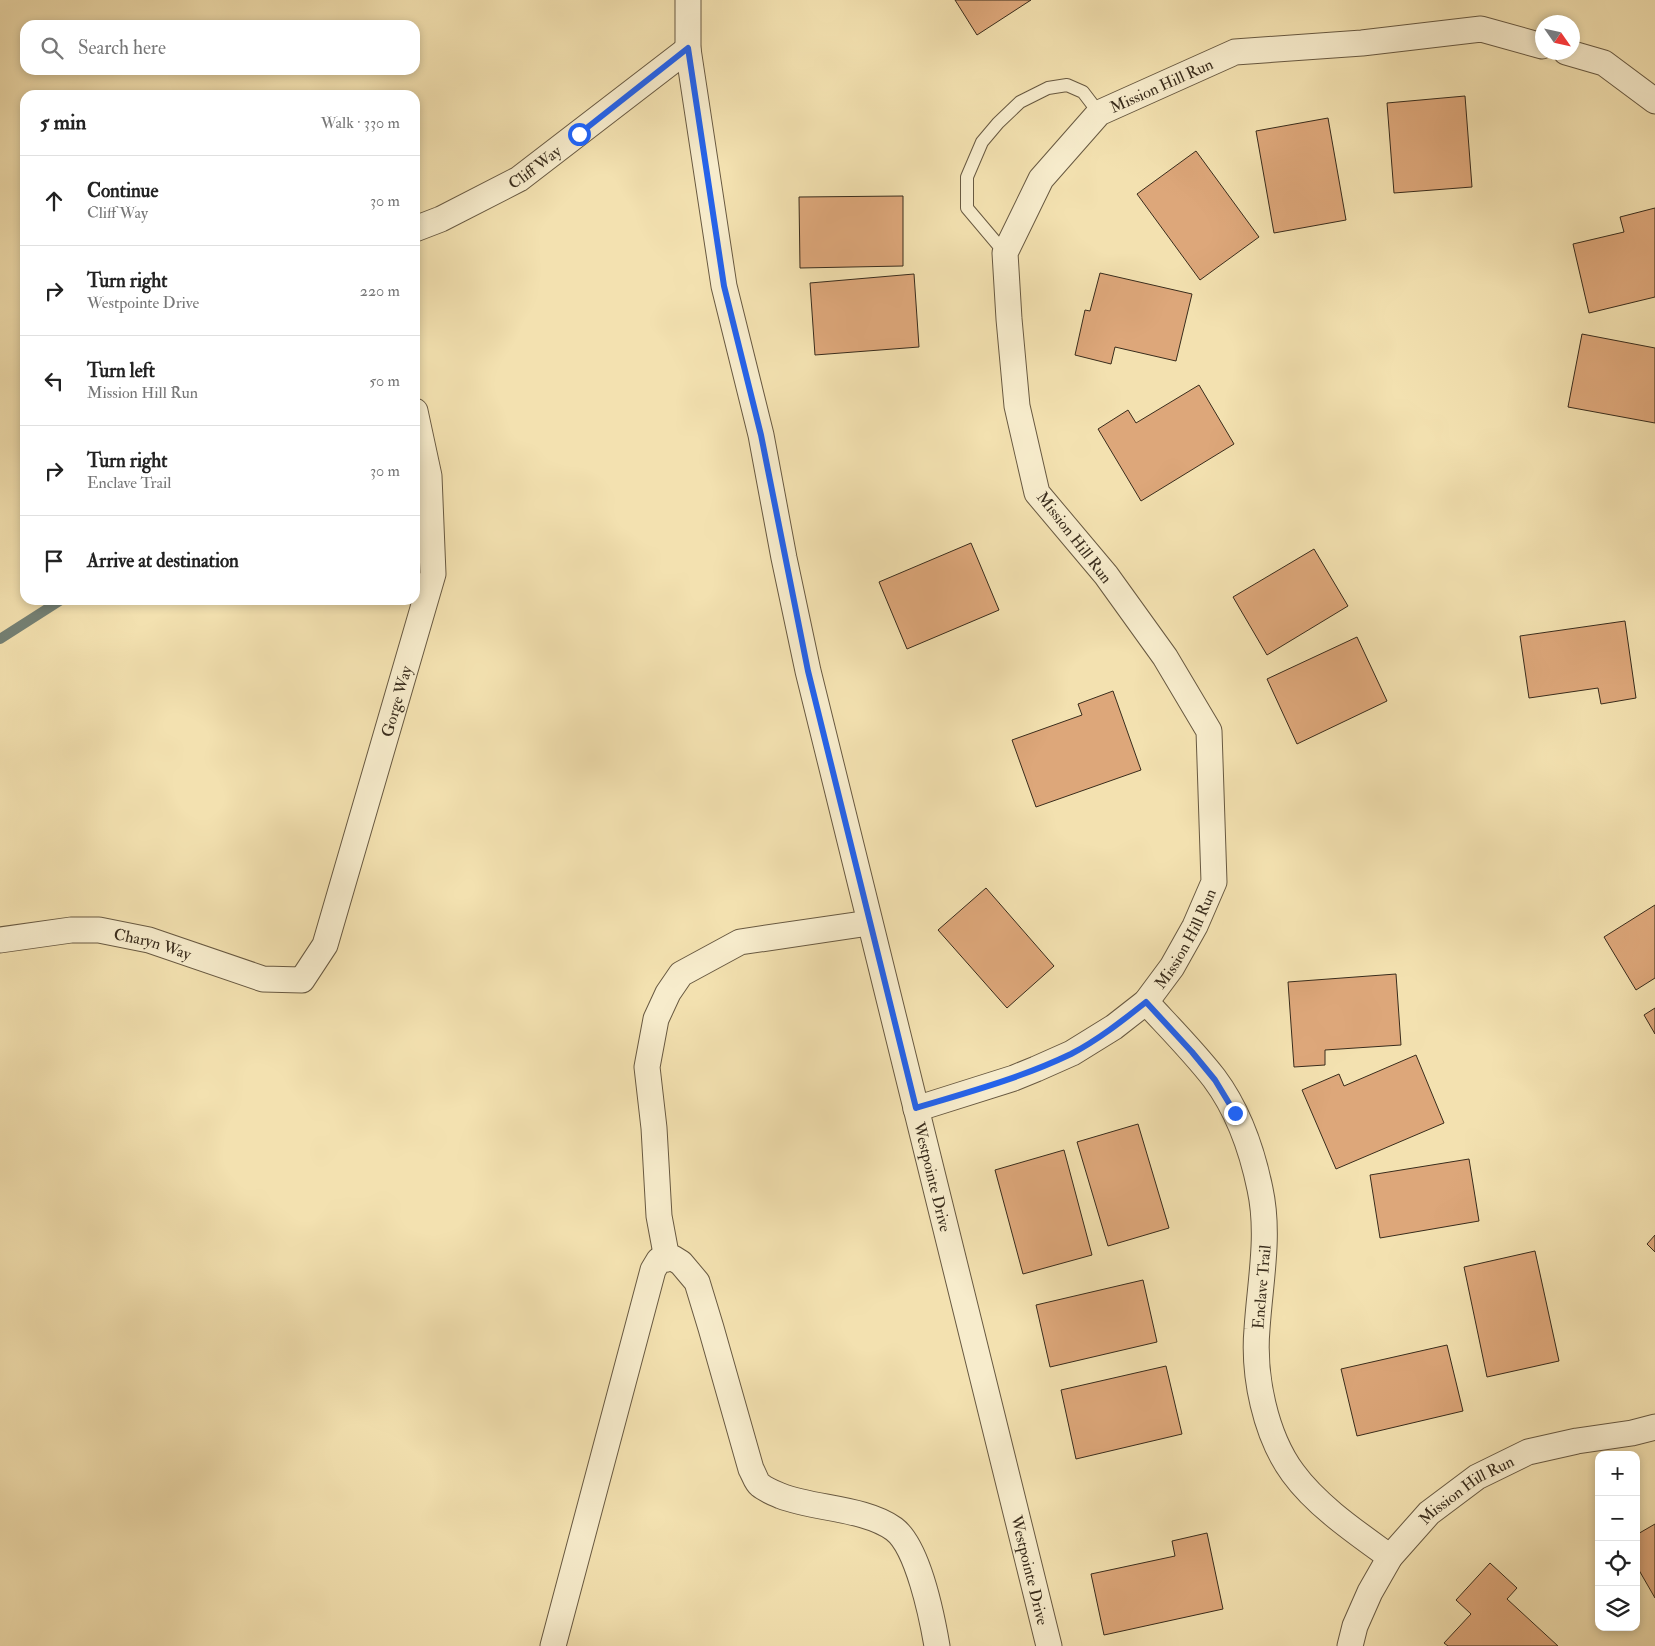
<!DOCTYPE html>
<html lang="en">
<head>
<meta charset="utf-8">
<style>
	:root { --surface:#fff; --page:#f6f6f6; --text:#222; --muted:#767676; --line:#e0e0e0 }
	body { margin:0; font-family:"IM FELL Double Pica",serif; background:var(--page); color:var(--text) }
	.controls { position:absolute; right:15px; bottom:15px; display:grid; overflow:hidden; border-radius:10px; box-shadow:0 2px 8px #0003 }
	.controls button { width:45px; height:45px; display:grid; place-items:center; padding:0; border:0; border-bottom:1px solid var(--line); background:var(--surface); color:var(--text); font:25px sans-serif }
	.compass { position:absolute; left:1535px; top:15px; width:45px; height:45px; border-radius:50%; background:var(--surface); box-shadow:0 2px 8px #0003; rotate:124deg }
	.stop { position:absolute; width:15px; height:15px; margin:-11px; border:4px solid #2563eb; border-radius:50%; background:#fff }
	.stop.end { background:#2563eb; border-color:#fff; box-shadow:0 1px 5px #0008 }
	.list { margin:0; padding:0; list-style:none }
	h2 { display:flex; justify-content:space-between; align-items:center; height:65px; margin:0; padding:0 20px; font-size:21px }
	h2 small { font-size:16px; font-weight:400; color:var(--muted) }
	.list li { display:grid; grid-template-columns:32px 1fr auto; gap:15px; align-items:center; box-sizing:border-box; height:90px; padding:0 20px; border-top:1px solid var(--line) }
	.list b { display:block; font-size:19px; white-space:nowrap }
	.list p { margin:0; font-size:16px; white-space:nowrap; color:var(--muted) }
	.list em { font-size:16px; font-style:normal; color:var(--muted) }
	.icon { flex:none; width:28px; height:28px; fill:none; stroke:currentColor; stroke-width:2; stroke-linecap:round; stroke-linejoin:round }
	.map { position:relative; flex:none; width:1655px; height:1646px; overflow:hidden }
	.search { position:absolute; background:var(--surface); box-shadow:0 2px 8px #0003; left:20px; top:20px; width:400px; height:55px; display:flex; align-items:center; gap:12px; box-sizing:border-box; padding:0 18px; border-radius:15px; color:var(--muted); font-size:19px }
	.panel { position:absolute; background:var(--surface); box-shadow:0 2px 8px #0003; left:20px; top:90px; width:400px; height:515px; border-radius:15px }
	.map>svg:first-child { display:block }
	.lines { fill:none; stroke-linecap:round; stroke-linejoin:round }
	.stream { stroke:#758276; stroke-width:10 }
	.building { fill:#dda77a; stroke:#392c1c }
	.lane-casing { stroke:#685941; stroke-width:14 }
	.street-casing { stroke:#685941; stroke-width:27 }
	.lane { stroke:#f7eccc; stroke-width:12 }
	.street { stroke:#f7eccc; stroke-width:25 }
	.route { stroke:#2563eb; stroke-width:6 }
	.labels { text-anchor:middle; stroke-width:4.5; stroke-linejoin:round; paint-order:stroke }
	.street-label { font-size:16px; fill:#392c1c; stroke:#f7eccc }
</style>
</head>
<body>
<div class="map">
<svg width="1655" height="1646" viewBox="0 0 1655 1646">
	<rect width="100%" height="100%" fill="#f3e1b0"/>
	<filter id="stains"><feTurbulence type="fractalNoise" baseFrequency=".004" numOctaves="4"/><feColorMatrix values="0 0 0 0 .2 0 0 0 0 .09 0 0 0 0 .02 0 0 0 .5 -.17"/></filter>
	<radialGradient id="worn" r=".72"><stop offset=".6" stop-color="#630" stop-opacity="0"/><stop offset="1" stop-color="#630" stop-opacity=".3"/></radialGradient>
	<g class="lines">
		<path class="stream" d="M0,639L61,600"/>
	</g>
	<path class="building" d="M955,0H1031L977,35Z
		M1465,96L1472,187L1394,193L1387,103Z
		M1328,118L1346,220L1274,233L1256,131Z
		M1196,151L1259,237L1200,280L1137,194Z
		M903,196V266L800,268L799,197Z
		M1655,208V297L1589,313L1573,244L1624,232L1620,217Z
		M1100,273L1192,294L1176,361L1115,347L1111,364L1075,355L1085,310L1090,311Z
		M914,274L919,347L815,355L810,283Z
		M1582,334L1655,348V423L1568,407Z
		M1199,385L1234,444L1141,501L1098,429L1128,410L1136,423Z
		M971,543L999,610L907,649L879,582Z
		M1314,549L1348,606L1267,655L1233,597Z
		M1625,621L1636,698L1601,704L1598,688L1529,698L1520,636Z
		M1357,637L1387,701L1297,744L1267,679Z
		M1113,691L1141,770L1036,807L1012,740L1082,715L1078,704Z
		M986,888L1054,966L1007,1008L938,930Z
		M1655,905V978L1636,990L1604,937Z
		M1396,974L1401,1045L1325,1050V1065L1294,1067L1288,982Z
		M1655,1008V1034L1644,1015Z
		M1416,1055L1444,1123L1336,1169L1302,1090L1339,1074L1344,1086Z
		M1138,1124L1169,1228L1108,1246L1077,1142Z
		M1064,1150L1092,1255L1023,1274L995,1170Z
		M1469,1159L1479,1221L1380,1238L1370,1175Z
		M1655,1235V1252L1647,1244Z
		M1535,1251L1559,1361L1487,1377L1464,1267Z
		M1143,1280L1157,1342L1050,1367L1036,1305Z
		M1447,1345L1463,1411L1357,1436L1341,1369Z
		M1166,1366L1182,1434L1076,1459L1061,1390Z
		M1655,1524V1598L1636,1565V1535Z
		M1207,1533L1223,1609L1104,1635L1091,1574L1175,1556L1172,1541Z
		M1490,1563L1517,1588L1507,1599L1558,1646H1448L1444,1643L1471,1614L1456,1600Z"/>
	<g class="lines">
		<g class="lane-casing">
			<path id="lane" d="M1005,253L967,208V177L982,142L998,123L1020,102L1048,88L1067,85L1083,92L1099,113"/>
		</g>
		<g class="street-casing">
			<g id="street">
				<path id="s1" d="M688,0V49L724,286L761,435L784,558L808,671L1049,1646"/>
				<path d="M1566,52L1604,63L1655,101"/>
				<path id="s2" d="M415,229L441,219L519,179L688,49"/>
				<path id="s3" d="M0,940L71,930H99L149,940L263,979L302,980L325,945L433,574L429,476L415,411"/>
				<path d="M1146,1002C1169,1027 1193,1051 1214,1078C1238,1110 1252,1150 1260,1189C1270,1235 1260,1282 1257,1329C1253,1375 1265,1435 1293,1473C1317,1506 1357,1533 1390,1557"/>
				<path id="s4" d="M916,1109L1014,1078L1036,1069L1072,1053L1114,1027L1146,1002L1172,967L1195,926L1214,882L1209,731L1165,657L1106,575L1037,493L1017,406L1009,319L1005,253L1041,179L1099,113L1235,52L1362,43L1481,29L1542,46"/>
				<path d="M667,1259L659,1216L654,1128L647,1067L656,1019L668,993L681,974L740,942L869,923"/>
				<path d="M553,1646L653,1270L659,1260L673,1258L681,1263L697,1282L711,1328L751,1469C754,1474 756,1482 760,1485C766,1490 774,1493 781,1496C815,1509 865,1508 894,1529C918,1547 932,1617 937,1646"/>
				<path id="s5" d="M1350,1646L1355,1626L1370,1592L1390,1557L1429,1513L1477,1477L1528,1452L1577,1441L1632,1433L1655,1427"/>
			</g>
		</g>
		<use href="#lane" class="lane"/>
		<use href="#street" class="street"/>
	</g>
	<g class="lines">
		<path class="route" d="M579,134L688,48L724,286L761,435L808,671L916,1108C969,1092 1021,1078 1071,1054C1098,1040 1122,1021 1146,1002L1192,1052L1215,1080L1235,1113"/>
	</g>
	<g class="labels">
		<g class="street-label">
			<text dy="6" stroke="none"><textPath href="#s4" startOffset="1321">Mission Hill Run</textPath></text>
			<text dy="6" stroke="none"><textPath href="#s2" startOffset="135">Cliff Way</textPath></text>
			<text transform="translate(1075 537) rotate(52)" y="6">Mission Hill Run</text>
			<text dy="6" stroke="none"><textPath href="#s3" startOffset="606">Gorge Way</textPath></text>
			<text dy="6" stroke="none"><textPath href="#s4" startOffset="331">Mission Hill Run</textPath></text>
			<text dy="6" stroke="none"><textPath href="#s3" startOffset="155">Charyn Way</textPath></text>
			<text dy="6" stroke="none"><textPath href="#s1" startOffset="1204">Westpointe Drive</textPath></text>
			<text transform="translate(1261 1287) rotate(-85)" y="6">Enclave Trail</text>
			<text dy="6" stroke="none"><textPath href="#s5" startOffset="201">Mission Hill Run</textPath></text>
			<text dy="6" stroke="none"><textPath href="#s1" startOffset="1609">Westpointe Drive</textPath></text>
		</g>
	</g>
	<rect width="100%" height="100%" filter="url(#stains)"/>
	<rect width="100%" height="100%" fill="url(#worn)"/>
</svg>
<div class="controls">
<button>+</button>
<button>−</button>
<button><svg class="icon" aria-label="locate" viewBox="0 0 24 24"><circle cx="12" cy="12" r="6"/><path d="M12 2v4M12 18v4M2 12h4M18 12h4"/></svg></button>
<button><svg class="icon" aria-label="layers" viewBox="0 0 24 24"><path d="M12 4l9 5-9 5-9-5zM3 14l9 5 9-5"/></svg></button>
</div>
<svg class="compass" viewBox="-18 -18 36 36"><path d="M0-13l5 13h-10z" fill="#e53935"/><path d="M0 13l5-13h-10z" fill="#767676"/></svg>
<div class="stop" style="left:579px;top:134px"></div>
<div class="stop end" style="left:1235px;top:1113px"></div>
<div class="search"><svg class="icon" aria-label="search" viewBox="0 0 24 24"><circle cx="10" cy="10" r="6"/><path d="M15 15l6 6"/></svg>Search here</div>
<section class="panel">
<h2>5 min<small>Walk · 330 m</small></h2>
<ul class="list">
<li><svg class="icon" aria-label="ahead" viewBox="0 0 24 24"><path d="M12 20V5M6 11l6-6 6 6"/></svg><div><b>Continue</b><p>Cliff Way</p></div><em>30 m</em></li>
<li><svg class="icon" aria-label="right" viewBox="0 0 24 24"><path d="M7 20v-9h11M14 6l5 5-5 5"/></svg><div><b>Turn right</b><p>Westpointe Drive</p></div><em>220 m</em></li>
<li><svg class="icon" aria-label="left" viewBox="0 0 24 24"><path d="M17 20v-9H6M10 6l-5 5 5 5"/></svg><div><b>Turn left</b><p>Mission Hill Run</p></div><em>50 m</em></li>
<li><svg class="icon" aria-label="right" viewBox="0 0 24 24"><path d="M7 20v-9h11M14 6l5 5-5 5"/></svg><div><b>Turn right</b><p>Enclave Trail</p></div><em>30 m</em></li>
<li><svg class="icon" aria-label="arrive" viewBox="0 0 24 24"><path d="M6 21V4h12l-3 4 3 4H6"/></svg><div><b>Arrive at destination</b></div></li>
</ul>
</section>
</div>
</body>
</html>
